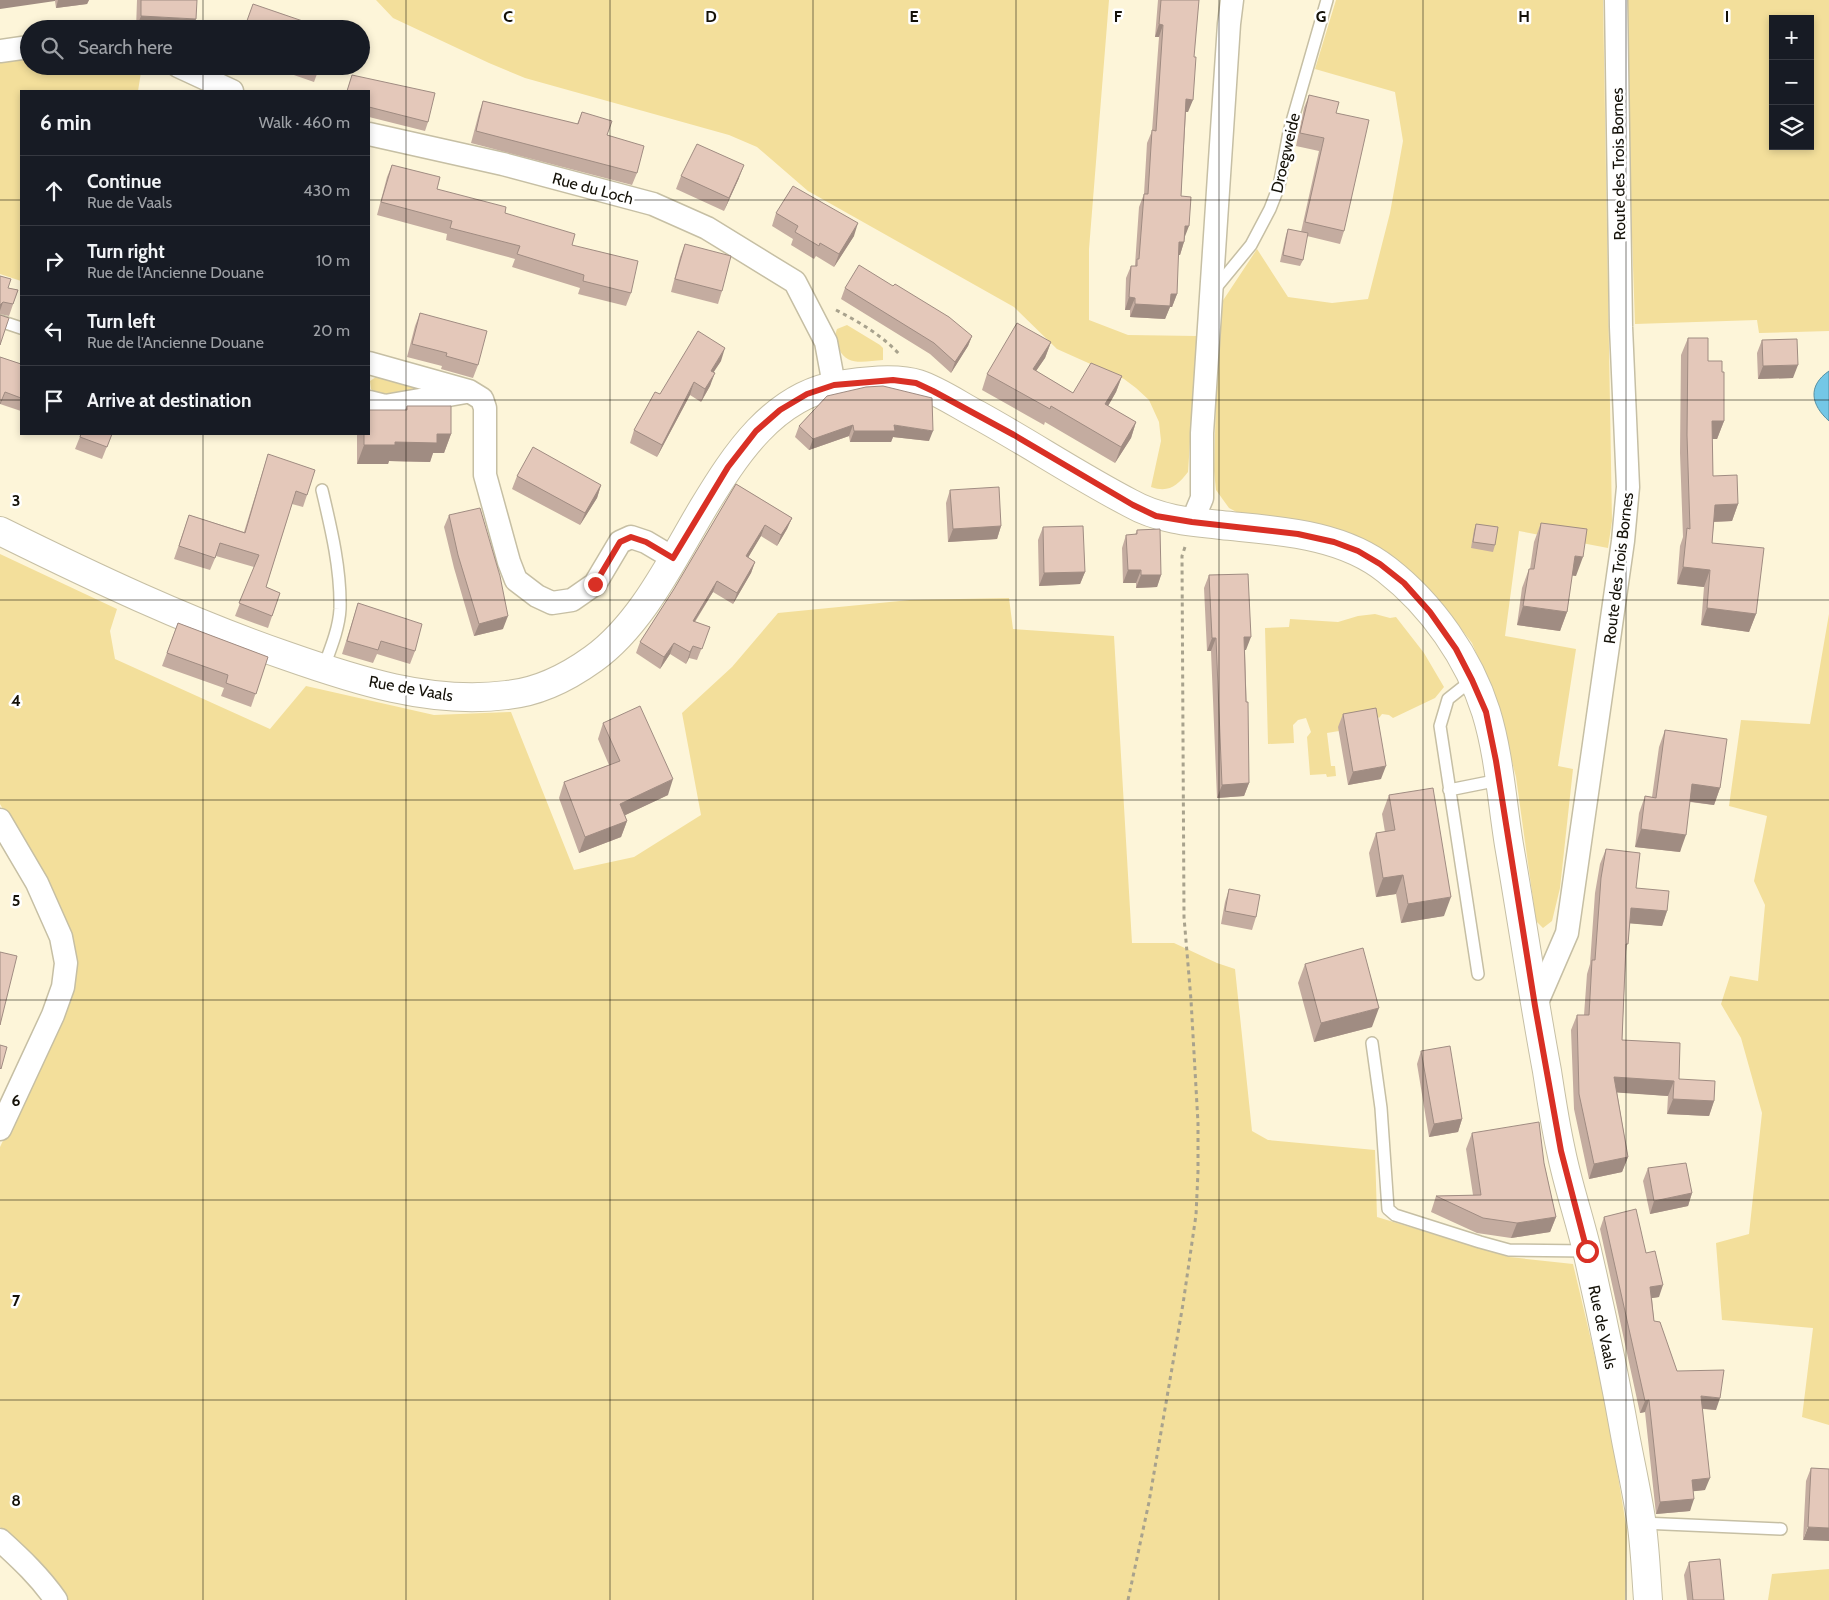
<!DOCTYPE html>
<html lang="en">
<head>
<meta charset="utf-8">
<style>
	:root { --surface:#171b24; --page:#20242c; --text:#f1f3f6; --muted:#9ea1a6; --line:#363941 }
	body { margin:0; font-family:Cabin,sans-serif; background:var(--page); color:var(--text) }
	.controls { position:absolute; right:15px; top:15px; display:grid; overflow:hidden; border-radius:0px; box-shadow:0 2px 8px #0003 }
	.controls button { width:45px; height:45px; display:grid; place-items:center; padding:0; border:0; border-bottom:1px solid var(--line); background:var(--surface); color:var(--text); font:25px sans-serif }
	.stop { position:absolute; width:15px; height:15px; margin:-11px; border:4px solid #d93025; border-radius:50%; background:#fff }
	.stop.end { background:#d93025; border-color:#fff; box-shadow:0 1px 5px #0008 }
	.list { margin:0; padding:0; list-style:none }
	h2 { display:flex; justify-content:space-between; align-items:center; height:65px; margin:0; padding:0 20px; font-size:21px }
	h2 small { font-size:16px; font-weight:400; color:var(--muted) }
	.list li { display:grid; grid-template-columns:32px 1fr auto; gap:15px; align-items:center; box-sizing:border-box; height:70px; padding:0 20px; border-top:1px solid var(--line) }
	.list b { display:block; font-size:19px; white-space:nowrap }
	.list p { margin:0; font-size:16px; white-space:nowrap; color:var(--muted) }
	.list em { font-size:16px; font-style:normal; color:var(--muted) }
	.icon { flex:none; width:28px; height:28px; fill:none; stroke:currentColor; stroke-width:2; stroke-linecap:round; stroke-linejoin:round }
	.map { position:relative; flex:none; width:1829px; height:1600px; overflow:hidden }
	.search { position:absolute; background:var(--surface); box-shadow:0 2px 8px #0003; left:20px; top:20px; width:350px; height:55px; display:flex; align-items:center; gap:12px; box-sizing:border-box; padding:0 18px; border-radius:28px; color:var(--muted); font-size:19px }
	.panel { position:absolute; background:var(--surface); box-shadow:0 2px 8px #0003; left:20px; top:90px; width:350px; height:345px; border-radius:0px }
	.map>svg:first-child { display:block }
	.green { fill:#f3df9b; fill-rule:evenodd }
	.water { fill:#74c7e6; stroke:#5790a3 }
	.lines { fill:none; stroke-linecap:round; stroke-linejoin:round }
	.lane-casing { stroke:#c6bfa4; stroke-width:14 }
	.street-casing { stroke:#c6bfa4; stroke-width:25 }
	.secondary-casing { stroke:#c6bfa4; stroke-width:30 }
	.path { stroke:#a8a28d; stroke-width:3; stroke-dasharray:4 4; stroke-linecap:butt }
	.lane { stroke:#fff; stroke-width:11 }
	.street { stroke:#fff; stroke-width:22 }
	.secondary { stroke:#fff; stroke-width:28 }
	.wall { fill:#c4aca0 }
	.shaded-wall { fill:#a08c82 }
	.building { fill:#e4c8ba; stroke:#a08c82 }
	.route { stroke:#d93025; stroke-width:6 }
	.grid { fill:none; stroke:#141108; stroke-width:1; stroke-opacity:0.55 }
	.labels { text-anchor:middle; stroke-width:5; stroke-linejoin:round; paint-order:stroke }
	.street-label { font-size:16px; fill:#141108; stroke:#fff }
	.grid-label { font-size:16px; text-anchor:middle; font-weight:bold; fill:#141108; stroke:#fff; stroke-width:5; stroke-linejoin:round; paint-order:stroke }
</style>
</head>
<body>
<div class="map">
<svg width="1829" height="1600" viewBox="0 0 1829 1600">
	<rect width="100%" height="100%" fill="#fdf5d9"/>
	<path class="green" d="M376,0H1109L1089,249V320L1128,335L1197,336L1188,472C1177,486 1169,493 1151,487L1161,441L1159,422L1149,400L1136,388L1124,379L1057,349L1014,307L808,191L757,147L729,135L525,78L489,63L393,18Z
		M1336,0H1603L1612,521L1608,548L1519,531L1505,636L1576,649L1558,766L1573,769L1560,888L1552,921L1543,928L1536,921L1516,777L1497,704L1472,643L1438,599L1415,576L1390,555L1373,544L1350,534L1246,517L1229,508L1216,490L1214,471L1217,362L1222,302L1257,249L1288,297L1332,303L1368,299L1390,213L1403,141L1395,92L1315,69Z
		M1624,0H1829V331L1759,333L1757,320L1635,324ZM1773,19H1810V146H1773Z
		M29,57V66H142L138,91H21V281L0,274V60Z
		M847,325L880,345L883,348V360C866,361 847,367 839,349C836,342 834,337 837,329Z
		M376,377L424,386C413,393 394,398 381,395C378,394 374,391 371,389L370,381Z
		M0,554L117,609L110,631L115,659L270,729L306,686L434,715L511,712L574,870L634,857L701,815L682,713L732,667L778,613L910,600L1009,598L1013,629L1114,636L1132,943H1174L1217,963L1235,969L1252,1131L1268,1140L1375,1150L1377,1217L1509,1257L1573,1264L1606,1403L1627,1531L1625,1600H68L34,1558L0,1527V1147L62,1017L45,880L0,804Z
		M1375,614L1390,618L1396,617L1424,653L1444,687L1435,698L1393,718L1389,715L1382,714L1379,718L1376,715L1339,727V731L1327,733L1331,766H1335L1336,776L1327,777L1326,774L1310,775L1307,737L1311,732L1306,718L1298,720L1293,725L1294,743L1268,744L1265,628L1289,627L1290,619L1338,622L1358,616Z
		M1829,614V1425L1802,1417L1813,1328L1722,1320L1716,1243L1749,1234L1762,1113L1741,1038L1721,1004L1730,976L1758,981L1765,905L1754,881L1767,816L1729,806L1741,720L1810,724Z
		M1829,1569V1600H1768L1772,1574Z"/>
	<path class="water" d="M1829,371V421C1811,405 1807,386 1829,371Z"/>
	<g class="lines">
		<g class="lane-casing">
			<path id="lane" d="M1214,290L1251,245L1270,209L1279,186L1289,132L1327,0
				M0,321L21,328
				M322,490C331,528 341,569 340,609C339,629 330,650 323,669
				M1472,680L1448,699L1440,726L1478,974
				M1449,790L1499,780
				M1372,1043L1381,1108L1388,1209L1395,1215L1480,1242L1509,1250L1587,1251
				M1642,1523L1781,1529"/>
		</g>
		<g class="street-casing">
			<path id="street" d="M0,51L29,47
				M178,66L232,91
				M369,134L503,164L653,204L707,228L795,282L826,342L834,385
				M369,363L469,391L482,399L485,408V475L509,562L516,580L537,596L552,603L572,600L595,584L620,542L631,537L646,542L673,558
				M369,402L385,406L466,392
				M1192,522L1202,498V433L1229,24L1232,0
				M0,820L37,883L61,937L66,963L63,987L53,1015L0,1129
				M1535,1007L1567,933L1623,541L1628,487L1621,327L1616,0
				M0,1540C21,1559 40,1577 56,1600"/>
		</g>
		<g class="secondary-casing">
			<path id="secondary" d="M0,531C93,577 186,621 284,655C355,680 431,705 507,695C539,692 568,677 593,659C642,624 673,558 703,508C735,455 773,396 838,385C860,381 898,377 918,384C939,391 959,405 978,415C1029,443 1078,476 1130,503C1158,519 1189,522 1221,525C1277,531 1341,533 1387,570C1432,605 1469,658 1486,712C1499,754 1502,802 1509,845C1522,920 1533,996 1547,1071C1551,1097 1555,1124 1561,1151C1568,1186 1580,1220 1588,1255C1602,1316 1615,1378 1626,1440C1631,1466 1637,1493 1641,1519C1645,1546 1646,1573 1648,1600"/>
		</g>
		<path class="path" d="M836,310C859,322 882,335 900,355
			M1128,1600L1149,1502L1183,1304L1196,1215L1198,1172V1123L1191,1000L1184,917L1182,556L1185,547"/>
		<use href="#lane" class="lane"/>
		<use href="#street" class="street"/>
		<use href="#secondary" class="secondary"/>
	</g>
	<path class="wall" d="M0,0H89L87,4L56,8L55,1Z
		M137,0H197L136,29Z
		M1158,0H1199L1188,112H1186L1181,196L1185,238L1180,255H1178L1177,294L1172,307H1170L1165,319L1130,317V310H1125L1126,278L1131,266H1135V265L1139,207L1144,194L1147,143L1152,131L1159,37H1155Z
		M268,66H320L314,82Z
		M352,75L428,122L425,131L369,117V91H347Z
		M1309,95L1336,113L1344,231L1340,244L1307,236L1303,260L1300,266L1280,262L1286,235L1288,229L1301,232L1319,151L1296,146L1304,108Z
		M483,101L577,124L582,112L607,135L637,173L632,185L471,143L479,113Z
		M392,165L437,189L505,213L572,245L631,293L626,306L578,294L580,288L512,267L515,259L446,240L447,234L377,215L387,177Z
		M681,176L739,178L724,211L676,189Z
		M776,213L854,236L834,267L816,256L814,259L791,245L793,239L772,226Z
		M685,244L722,291L718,304L671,292L680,257Z
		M0,276L8,288L18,290L9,316L0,314Z
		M845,288L972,336L968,346L951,373L930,354L841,299Z
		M420,313L478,365L473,378L441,369L442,366L407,357L415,326Z
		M1688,338L1708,361L1724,421L1717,439H1712L1713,476L1738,504L1732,521L1714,522L1712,543L1756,614L1749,632L1701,625L1704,587L1677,584L1680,546L1683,537L1680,453L1681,355Z
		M1762,340L1793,378L1758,379L1757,353Z
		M1051,342L1045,358L1036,371L1073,393L1122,376L1116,392L1108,406L1136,422L1131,438L1115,463L1045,422L1044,425L982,390L987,374Z
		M0,357L21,364V411L0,404Z
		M721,361L713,372L710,386L701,402L690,395L657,457L630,443L634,430L660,394Z
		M827,396L929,441L893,437L891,442H850L849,436L809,450L795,437L799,426Z
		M407,406L451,434L444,453H433L430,462L389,461L388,464H357V434H369L405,410Z
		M81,434H112L102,459L75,449Z
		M268,454L307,495L303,507L292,504L266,587L280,593L268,628L235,616L254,567L216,556L210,570L174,559L189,515L244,532Z
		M517,476L601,485L597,498L580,525L512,489Z
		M736,484L792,518L787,529L777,546L761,536L748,557L755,562L751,573L733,604L713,592L695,622L710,627L697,660L689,658L686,664L670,654L660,669L636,653L640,642L674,589Z
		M950,490L1001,526L997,539L948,542L946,503Z
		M449,515L503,629L474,636L454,568L444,527Z
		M1541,523L1576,576L1572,575L1567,612L1560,631L1517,625L1522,588L1529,569H1530L1534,542Z
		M1476,524L1495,545L1493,552L1471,548L1474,530Z
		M1043,527L1085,572L1080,584L1039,586L1038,540Z
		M1137,530L1161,575L1157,587L1136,588V583H1123L1122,548L1126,535H1135Z
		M1209,575L1246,650H1245L1249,783L1244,796L1217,798L1211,651H1207L1204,588Z
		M358,603L415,651L410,664L377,654L373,663L342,654L354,616Z
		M178,623L268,657L251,707L221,696L224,688L162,666Z
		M1343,714L1381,779L1348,785L1338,727Z
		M603,723L668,795L625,815L627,821L621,837L579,853L559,798L564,782L609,765L598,739Z
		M1665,730L1720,788L1714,805L1690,802L1680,852L1635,847L1639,813L1645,796L1652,797L1659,747Z
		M1389,795L1444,916L1401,923L1396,894L1376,897L1369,853L1376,833L1385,832L1382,814Z
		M1606,849L1636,888L1667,911L1662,926L1630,923L1626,951L1622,1040L1679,1079L1714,1101L1709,1116L1667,1114L1668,1096L1617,1092L1628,1157L1622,1172L1589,1179L1574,1109L1571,1030L1577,1015H1584L1587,974L1590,964L1595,893L1600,864Z
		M1229,889L1256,917L1252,930L1221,924L1225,902Z
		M1305,964L1372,1027L1314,1042L1298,983Z
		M1421,1051L1462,1119L1458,1132L1429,1137L1417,1064Z
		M1472,1133L1544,1163L1556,1217L1550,1232L1511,1238L1477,1233L1431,1212L1436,1196L1473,1195L1466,1149Z
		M1648,1168L1692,1193L1688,1206L1650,1214L1643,1181Z
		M1604,1217L1646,1253L1659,1297L1652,1298L1654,1321L1677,1371L1716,1410L1703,1409L1705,1490L1693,1491L1690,1511L1656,1514L1645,1412L1640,1413L1600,1229Z
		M1811,1468L1829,1469L1803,1540L1806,1481Z
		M1689,1562L1724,1600H1687L1684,1575Z"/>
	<path class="shaded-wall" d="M0,0H55V1L0,9Z
		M58,0H89L87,4L56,8Z
		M141,16L196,19L192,29H136Z
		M1159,24L1163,25L1159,37H1155Z
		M1186,99L1193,100L1188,112H1182Z
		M744,165L739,178L724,211L729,198Z
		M858,223L854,236L834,267L839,254Z
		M1185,226H1189L1184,239Z
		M1179,242H1184L1180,255H1174Z
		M1171,294H1177L1172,307H1170L1165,319L1130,317L1135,304Z
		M1129,297L1135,298L1130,310H1125Z
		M3,302L0,311V305Z
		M972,336L968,346L951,373L955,362Z
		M1051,342L1045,358L1027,384L1033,369Z
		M725,348L721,361L706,384L711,371Z
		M1798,365L1793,378L1758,379L1763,366Z
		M715,373L710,386L701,402L705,389Z
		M1122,376L1116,392L1100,420L1105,404Z
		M694,382L690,395L657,457L662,445Z
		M1712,421H1724L1717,439H1705Z
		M1136,422L1131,438L1115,463L1121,447Z
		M853,425L849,436L809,450L813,439Z
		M894,425L933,431L929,441L893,437L891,442H850L854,431Z
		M437,434H451L444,453H433L430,462L389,461L388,464H357L364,445L395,442Z
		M601,485L597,498L580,525L585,513Z
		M1738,504L1732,521L1709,522L1715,505Z
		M792,518L787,529L777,546L781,535Z
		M765,525L761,536L742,568L746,556Z
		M1001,526L997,539L948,542L953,529Z
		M1575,556L1583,557L1576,576L1568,575Z
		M755,562L751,573L733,604L737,593Z
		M1683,567L1710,570L1704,587L1677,584Z
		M1128,570H1141L1136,583H1123Z
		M1085,572L1080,584L1039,586L1044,573Z
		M1141,575H1161L1157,587L1136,588Z
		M717,581L713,592L688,632L693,621Z
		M1523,606L1567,612L1560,631L1517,625Z
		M1707,608L1756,614L1749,632L1701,625Z
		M508,616L503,629L474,636L479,624Z
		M1244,637H1251L1246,650H1240Z
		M1212,638H1216L1211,651H1207Z
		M674,643L670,654L660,669L664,657Z
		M693,646L689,658L686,664L690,652Z
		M1386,766L1381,779L1348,785L1353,772Z
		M673,779L668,795L615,820L620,804Z
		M1249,783L1244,796L1217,798L1222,785Z
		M1692,784L1720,788L1714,805L1686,801Z
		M627,821L621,837L579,853L585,837Z
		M1641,829L1686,835L1680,852L1635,847Z
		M1403,875L1396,894L1376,897L1383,878Z
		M1451,897L1444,916L1401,923L1408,904Z
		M1631,908L1667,911L1662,926L1625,923Z
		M1379,1008L1372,1027L1314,1042L1321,1023Z
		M1614,1077L1674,1081L1668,1096L1609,1092Z
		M1673,1099L1714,1101L1709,1116L1667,1114Z
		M1462,1119L1458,1132L1429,1137L1434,1124Z
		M1628,1157L1622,1172L1589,1179L1594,1164Z
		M1692,1193L1688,1206L1650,1214L1654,1201Z
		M1556,1217L1550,1232L1511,1238L1517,1223Z
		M1663,1285L1659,1297L1646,1299L1650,1287Z
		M1701,1396L1720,1398L1716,1410L1697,1408Z
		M1649,1400L1645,1412L1640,1413L1645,1401Z
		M1710,1478L1705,1490L1687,1492L1692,1480Z
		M1694,1499L1690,1511L1656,1514L1660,1502Z
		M1808,1527L1829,1528V1541L1803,1540Z"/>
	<path class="building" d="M141,0H197L196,19L141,16Z
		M1161,0H1199L1194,57H1196L1193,100L1186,99L1181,196L1191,197L1189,226H1185L1184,242H1179L1177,294H1171L1170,306L1135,304V298L1129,297L1131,266H1137V259H1139L1144,194H1148L1152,130L1156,131L1163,25L1159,24Z
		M253,4L326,29H244Z
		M310,66H320L319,69Z
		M352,75L435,93L428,122L369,107V91H347Z
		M1309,95L1339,102L1336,113L1369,120L1344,231L1305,222L1324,138L1300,133Z
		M483,101L578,124L582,112L612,121L607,135L644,146L637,173L476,131Z
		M697,144L744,165L729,198L681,176Z
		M392,165L440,177L437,189L506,207L505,213L575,234L572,245L638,261L631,293L583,281L584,275L517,254L520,246L450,228L452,221L381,202Z
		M793,186L858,223L839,254L820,243L819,246L795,232L798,226L776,213Z
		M1288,229L1308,233L1303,260L1283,255Z
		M685,244L731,256L722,291L675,279Z
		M859,265L893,286L895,284L949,317L972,336L955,362L934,343L845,288Z
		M0,276L11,279L8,288L18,290L13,304L3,302L0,305Z
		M420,313L487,331L478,365L446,356L447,353L412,344Z
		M0,315L9,318L0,345Z
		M1017,323L1051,342L1033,369L1073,393L1091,363L1122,376L1105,404L1136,422L1121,447L1051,406L1050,409L987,374Z
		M698,331L725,348L711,371L715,373L705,389L694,382L662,445L634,430L655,392L660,394Z
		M1688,338H1708V361H1722V372H1724V421H1712L1713,476L1737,475L1738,504L1715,505L1712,543L1764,548L1756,614L1707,608L1710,570L1683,567L1687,528L1690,529L1687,435Z
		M1797,339L1798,365L1763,366L1762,340Z
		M0,357L21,364V398L5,392L0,404Z
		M883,386L932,398L933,431L894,425L895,431H854L853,425L813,439L799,426L827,396L866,387Z
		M407,406H451V434H437V443L395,442V445H364V434H369V410H407Z
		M81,434H112L107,447L80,437Z
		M533,447L601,485L585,513L517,476Z
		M268,454L315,470L307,495L296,491L266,587L280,593L272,616L239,603L259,555L220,543L215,558L179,546L189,515L245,533Z
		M736,484L792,518L781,535L765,525L746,556L755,562L737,593L717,581L693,621L710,627L702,649L693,646L690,652L674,643L664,657L640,642L674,589Z
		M999,487L1001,526L953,529L950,490Z
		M480,508L500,576L508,616L479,624L458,555L449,515Z
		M1541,523L1587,529L1583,557L1575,556L1567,612L1523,606L1529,569H1534Z
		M1476,524L1498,527L1495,545L1473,542Z
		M1083,526L1085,572L1044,573L1043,527Z
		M1160,529L1161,575H1141V570H1128L1126,535L1137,534V530Z
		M1248,574L1251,637H1244L1246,702H1248L1249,783L1222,785L1216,638H1212L1209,575Z
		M358,603L422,624L415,651L381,641L378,650L347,641Z
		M178,623L268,657L256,694L226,683L228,675L167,653Z
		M640,706L673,779L620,804L627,821L585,837L564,782L620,761L603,723Z
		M1376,708L1386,766L1353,772L1343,714Z
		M1665,730L1727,739L1720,788L1692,784L1686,835L1641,829L1645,796L1656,798Z
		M1433,788L1451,897L1408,904L1403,875L1383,878L1376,833L1395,830L1389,795Z
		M1606,849L1640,853L1636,888L1669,891L1667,911L1631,908L1628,944H1626L1622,1040L1680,1043L1679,1079L1715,1081L1714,1101L1673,1099L1674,1081L1614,1077L1628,1157L1594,1164L1579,1094L1577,1015H1589L1592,960H1595L1601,878Z
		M1229,889L1260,895L1256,917L1225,911Z
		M1363,948L1379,1008L1321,1023L1305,964Z
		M0,952L17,956L0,1025Z
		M0,1045L7,1047L1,1069L0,1068Z
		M1450,1046L1462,1119L1434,1124L1421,1051Z
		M1539,1122L1544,1163L1556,1217L1517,1223L1483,1218L1436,1196L1481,1195L1472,1133Z
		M1686,1163L1692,1193L1654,1201L1648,1168Z
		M1636,1209L1646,1253L1655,1251L1663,1285L1650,1287L1654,1321L1660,1322L1677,1371L1724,1370L1720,1398L1701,1396L1710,1478L1692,1480L1694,1499L1660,1502L1649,1400L1645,1401L1604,1217Z
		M1811,1468L1829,1469V1528L1808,1527Z
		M1720,1559L1724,1600H1693L1689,1562Z"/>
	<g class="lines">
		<path class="route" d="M595,584L620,542L631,537L646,542L673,558L728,467L756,431L780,410L807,394L834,385L893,380L916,383L933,391L1014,435L1133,505L1156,516L1192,522L1298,534L1334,542L1358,551L1380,564L1404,583L1430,612L1456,649L1472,680L1486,712L1496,761L1535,1006L1561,1151L1587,1251"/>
	</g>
	<path class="grid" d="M203,0V29M406,0V1600M610,0V1600M813,0V1600M1016,0V1600M1219,0V1600M1423,0V1600M1626,0V1600M203,66V91M0,200H21M369,200H1829M0,400H21M369,400H1829M203,434V1600M0,600H1829M0,800H1829M0,1000H1829M0,1200H1829M0,1400H1829"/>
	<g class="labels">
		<g class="street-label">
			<text transform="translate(1285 153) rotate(-77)" y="6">Droegweide</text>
			<text transform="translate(1618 164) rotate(-91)" y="6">Route des Trois Bornes</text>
			<text transform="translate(593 188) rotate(15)" y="6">Rue du Loch</text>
			<text transform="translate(1618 568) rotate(-83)" y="6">Route des Trois Bornes</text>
			<text transform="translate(411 688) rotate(10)" y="6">Rue de Vaals</text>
			<text transform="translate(1603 1327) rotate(78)" y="6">Rue de Vaals</text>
		</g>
	</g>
	<g class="grid-label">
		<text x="508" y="22">C</text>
		<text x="711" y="22">D</text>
		<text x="914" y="22">E</text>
		<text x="1118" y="22">F</text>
		<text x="1321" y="22">G</text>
		<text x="1524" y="22">H</text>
		<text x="1727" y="22">I</text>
		<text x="16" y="506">3</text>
		<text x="16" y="706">4</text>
		<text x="16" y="906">5</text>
		<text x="16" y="1106">6</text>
		<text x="16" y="1306">7</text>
		<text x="16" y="1506">8</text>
	</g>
</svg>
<div class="controls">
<button>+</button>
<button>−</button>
<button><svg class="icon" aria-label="layers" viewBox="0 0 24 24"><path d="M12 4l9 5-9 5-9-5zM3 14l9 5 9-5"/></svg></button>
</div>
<div class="stop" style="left:1587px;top:1251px"></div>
<div class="stop end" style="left:595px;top:584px"></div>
<div class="search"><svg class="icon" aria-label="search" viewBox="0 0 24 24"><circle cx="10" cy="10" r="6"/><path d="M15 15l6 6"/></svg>Search here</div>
<section class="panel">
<h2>6 min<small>Walk · 460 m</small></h2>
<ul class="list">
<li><svg class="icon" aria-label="ahead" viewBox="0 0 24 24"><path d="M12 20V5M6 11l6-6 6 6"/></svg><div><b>Continue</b><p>Rue de Vaals</p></div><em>430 m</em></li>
<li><svg class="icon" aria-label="right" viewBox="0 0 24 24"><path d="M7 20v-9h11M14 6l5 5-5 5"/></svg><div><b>Turn right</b><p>Rue de l'Ancienne Douane</p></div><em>10 m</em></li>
<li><svg class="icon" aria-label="left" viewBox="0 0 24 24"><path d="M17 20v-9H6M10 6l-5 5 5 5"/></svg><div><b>Turn left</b><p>Rue de l'Ancienne Douane</p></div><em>20 m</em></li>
<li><svg class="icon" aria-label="arrive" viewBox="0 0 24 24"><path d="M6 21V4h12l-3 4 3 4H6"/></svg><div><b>Arrive at destination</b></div></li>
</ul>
</section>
</div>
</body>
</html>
